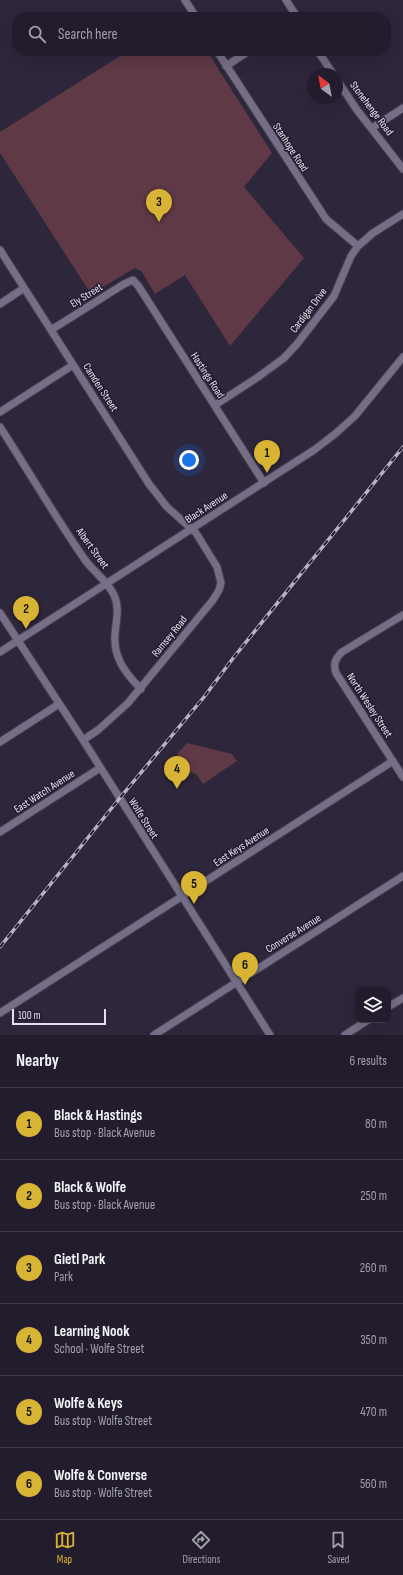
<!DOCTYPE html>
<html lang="en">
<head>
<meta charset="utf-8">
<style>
	:root { --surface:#221c2c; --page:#2e2938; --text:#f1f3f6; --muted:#a2a1a9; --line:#3f3a48; --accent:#d8b434 }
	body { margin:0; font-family:"Sofia Sans Condensed",sans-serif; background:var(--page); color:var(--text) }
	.controls { position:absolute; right:12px; bottom:12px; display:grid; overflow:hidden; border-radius:8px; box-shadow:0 4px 16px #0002 }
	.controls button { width:36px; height:36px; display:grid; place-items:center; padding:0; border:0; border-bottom:1px solid var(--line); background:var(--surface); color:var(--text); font:20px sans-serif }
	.compass { position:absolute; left:307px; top:68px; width:36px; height:36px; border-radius:50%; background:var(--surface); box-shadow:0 4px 16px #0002; rotate:328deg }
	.scale { position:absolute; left:12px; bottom:10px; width:94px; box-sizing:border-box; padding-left:4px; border:2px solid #e5e0ee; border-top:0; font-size:11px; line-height:14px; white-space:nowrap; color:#e5e0ee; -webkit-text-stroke:3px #241d31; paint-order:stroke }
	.you { position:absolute; left:189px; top:460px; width:14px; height:14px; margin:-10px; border:3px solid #fff; border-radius:50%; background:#1a73e8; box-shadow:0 0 0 6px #1a73e833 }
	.badge { display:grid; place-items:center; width:26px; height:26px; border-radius:50%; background:var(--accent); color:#111; font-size:13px; font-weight:700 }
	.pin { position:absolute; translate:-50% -33px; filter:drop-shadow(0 1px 2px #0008) }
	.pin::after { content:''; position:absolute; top:21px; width:14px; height:12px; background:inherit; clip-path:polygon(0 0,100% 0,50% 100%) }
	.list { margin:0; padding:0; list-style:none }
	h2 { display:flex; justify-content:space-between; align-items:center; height:52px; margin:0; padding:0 16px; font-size:17px }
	h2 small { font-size:13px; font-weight:400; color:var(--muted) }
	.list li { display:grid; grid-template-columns:26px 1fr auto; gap:12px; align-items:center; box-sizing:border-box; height:72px; padding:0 16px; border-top:1px solid var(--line) }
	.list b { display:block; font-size:15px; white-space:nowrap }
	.list p { margin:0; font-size:13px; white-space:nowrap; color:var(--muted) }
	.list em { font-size:13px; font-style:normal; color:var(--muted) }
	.icon { flex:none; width:22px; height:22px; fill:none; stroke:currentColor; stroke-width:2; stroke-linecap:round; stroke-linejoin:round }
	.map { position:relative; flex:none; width:403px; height:1035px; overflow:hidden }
	.search { position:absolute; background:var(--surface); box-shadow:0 4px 16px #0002; left:12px; right:12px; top:12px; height:44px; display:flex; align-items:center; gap:10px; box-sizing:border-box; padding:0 14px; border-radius:16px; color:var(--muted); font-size:15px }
	.sheet { height:484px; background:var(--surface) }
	nav { display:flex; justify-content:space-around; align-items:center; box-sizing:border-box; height:56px; border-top:1px solid var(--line); background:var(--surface); font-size:11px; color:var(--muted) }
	nav a { display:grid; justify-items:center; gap:2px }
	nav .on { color:var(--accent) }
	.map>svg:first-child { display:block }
	.green { fill:#5f3945 }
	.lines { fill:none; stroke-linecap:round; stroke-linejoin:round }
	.minor-casing { stroke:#484153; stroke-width:9 }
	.minor { stroke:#756e86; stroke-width:7 }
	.rail-casing { stroke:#b8b2c2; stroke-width:3.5 }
	.rail { stroke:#241d31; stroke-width:2; stroke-dasharray:6; stroke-linecap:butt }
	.labels { text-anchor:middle; stroke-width:3; stroke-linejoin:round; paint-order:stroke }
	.street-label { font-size:11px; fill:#e5e0ee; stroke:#241d31 }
</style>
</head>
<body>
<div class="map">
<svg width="403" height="1035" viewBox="0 0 403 1035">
	<rect width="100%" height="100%" fill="#2e263b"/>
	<path class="green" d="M128,51H207L272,153L244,187L304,258L230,346L185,275L155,294L142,272L135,268L91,294L0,153V132Z
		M187,743L232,754L237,761L203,784L196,774L173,768L178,753Z"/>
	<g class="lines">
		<g class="minor-casing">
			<path id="minor" d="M185,0L196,17
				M286,0L297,17
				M217,51L326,219L358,246
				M318,51L333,74
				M226,66L249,51
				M337,80L357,110L403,169
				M372,128L403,108
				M0,250L149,484L167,507L196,533L217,567L221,583L219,590L213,600L128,703L98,730L83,740
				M0,304L24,288
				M51,330L124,284L133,280L139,287L264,483
				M215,405L258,377L284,358L297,344L334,296L351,256L358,246L373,233L403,214
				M0,412L73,365
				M0,427C28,470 54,515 83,557C92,571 107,580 114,595C120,608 116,620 115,634C113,657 125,673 141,689
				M0,613L83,740L270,1035
				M403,615L342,652C335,659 333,664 336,673L403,777
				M0,652L314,450L335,434L355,416L403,357
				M0,742L59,704
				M0,832L100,768
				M388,1007L403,998
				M0,1013L393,761
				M154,1035L403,876
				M345,1035L368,1020"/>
		</g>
		<use href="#minor" class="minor"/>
		<g class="rail-casing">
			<path id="rail" d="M0,947L119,799L204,697L234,657L403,447"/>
		</g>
		<use href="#rail" class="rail"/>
	</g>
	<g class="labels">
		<g class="street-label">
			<text transform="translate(372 108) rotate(53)" y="4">Stonehenge Road</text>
			<text transform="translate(291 147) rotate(57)" y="4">Stanhope Road</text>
			<text transform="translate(86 295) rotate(-32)" y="4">Ely Street</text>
			<text transform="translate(308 310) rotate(-53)" y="4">Cardigan Drive</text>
			<text transform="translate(208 375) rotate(57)" y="4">Hastings Road</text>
			<text transform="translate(101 387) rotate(57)" y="4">Camden Street</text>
			<text transform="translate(206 507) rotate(-33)" y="4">Black Avenue</text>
			<text transform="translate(93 548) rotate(54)" y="4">Albert Street</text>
			<text transform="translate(169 636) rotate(-51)" y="4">Ramsey Road</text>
			<text transform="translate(370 705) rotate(57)" y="4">North Wesley Street</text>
			<text transform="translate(44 791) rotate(-33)" y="4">East Watch Avenue</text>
			<text transform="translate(144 818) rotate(58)" y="4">Wolfe Street</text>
			<text transform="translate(241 846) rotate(-33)" y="4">East Keys Avenue</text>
			<text transform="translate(293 933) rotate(-32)" y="4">Converse Avenue</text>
		</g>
	</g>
</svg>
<div class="controls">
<button><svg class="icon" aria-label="layers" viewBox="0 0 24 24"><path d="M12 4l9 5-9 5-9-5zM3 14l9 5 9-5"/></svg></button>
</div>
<svg class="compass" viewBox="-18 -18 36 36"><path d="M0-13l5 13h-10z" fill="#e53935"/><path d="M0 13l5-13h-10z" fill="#a2a1a9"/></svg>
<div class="scale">100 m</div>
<div class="you"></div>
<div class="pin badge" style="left:267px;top:473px">1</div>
<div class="pin badge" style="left:26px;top:629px">2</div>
<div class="pin badge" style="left:159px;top:222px">3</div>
<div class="pin badge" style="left:177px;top:789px">4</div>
<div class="pin badge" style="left:194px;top:904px">5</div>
<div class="pin badge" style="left:245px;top:985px">6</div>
<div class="search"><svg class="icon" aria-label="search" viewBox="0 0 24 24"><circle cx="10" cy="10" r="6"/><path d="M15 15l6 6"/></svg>Search here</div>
</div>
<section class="sheet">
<h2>Nearby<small>6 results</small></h2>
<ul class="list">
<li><span class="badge">1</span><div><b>Black &amp; Hastings</b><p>Bus stop · Black Avenue</p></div><em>80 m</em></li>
<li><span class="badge">2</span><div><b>Black &amp; Wolfe</b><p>Bus stop · Black Avenue</p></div><em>250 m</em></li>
<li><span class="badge">3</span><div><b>Gietl Park</b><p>Park</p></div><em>260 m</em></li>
<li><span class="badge">4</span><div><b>Learning Nook</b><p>School · Wolfe Street</p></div><em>350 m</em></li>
<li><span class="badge">5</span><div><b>Wolfe &amp; Keys</b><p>Bus stop · Wolfe Street</p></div><em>470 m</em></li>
<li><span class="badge">6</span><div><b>Wolfe &amp; Converse</b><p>Bus stop · Wolfe Street</p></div><em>560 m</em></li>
</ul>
</section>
<nav>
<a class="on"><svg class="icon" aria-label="map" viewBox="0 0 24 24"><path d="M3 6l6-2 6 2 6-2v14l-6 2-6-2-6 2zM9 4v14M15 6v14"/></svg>Map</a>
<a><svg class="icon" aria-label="directions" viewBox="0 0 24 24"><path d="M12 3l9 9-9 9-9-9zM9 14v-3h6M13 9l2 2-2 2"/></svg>Directions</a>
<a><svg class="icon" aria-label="saved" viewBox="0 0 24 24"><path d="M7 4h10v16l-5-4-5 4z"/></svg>Saved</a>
</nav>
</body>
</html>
